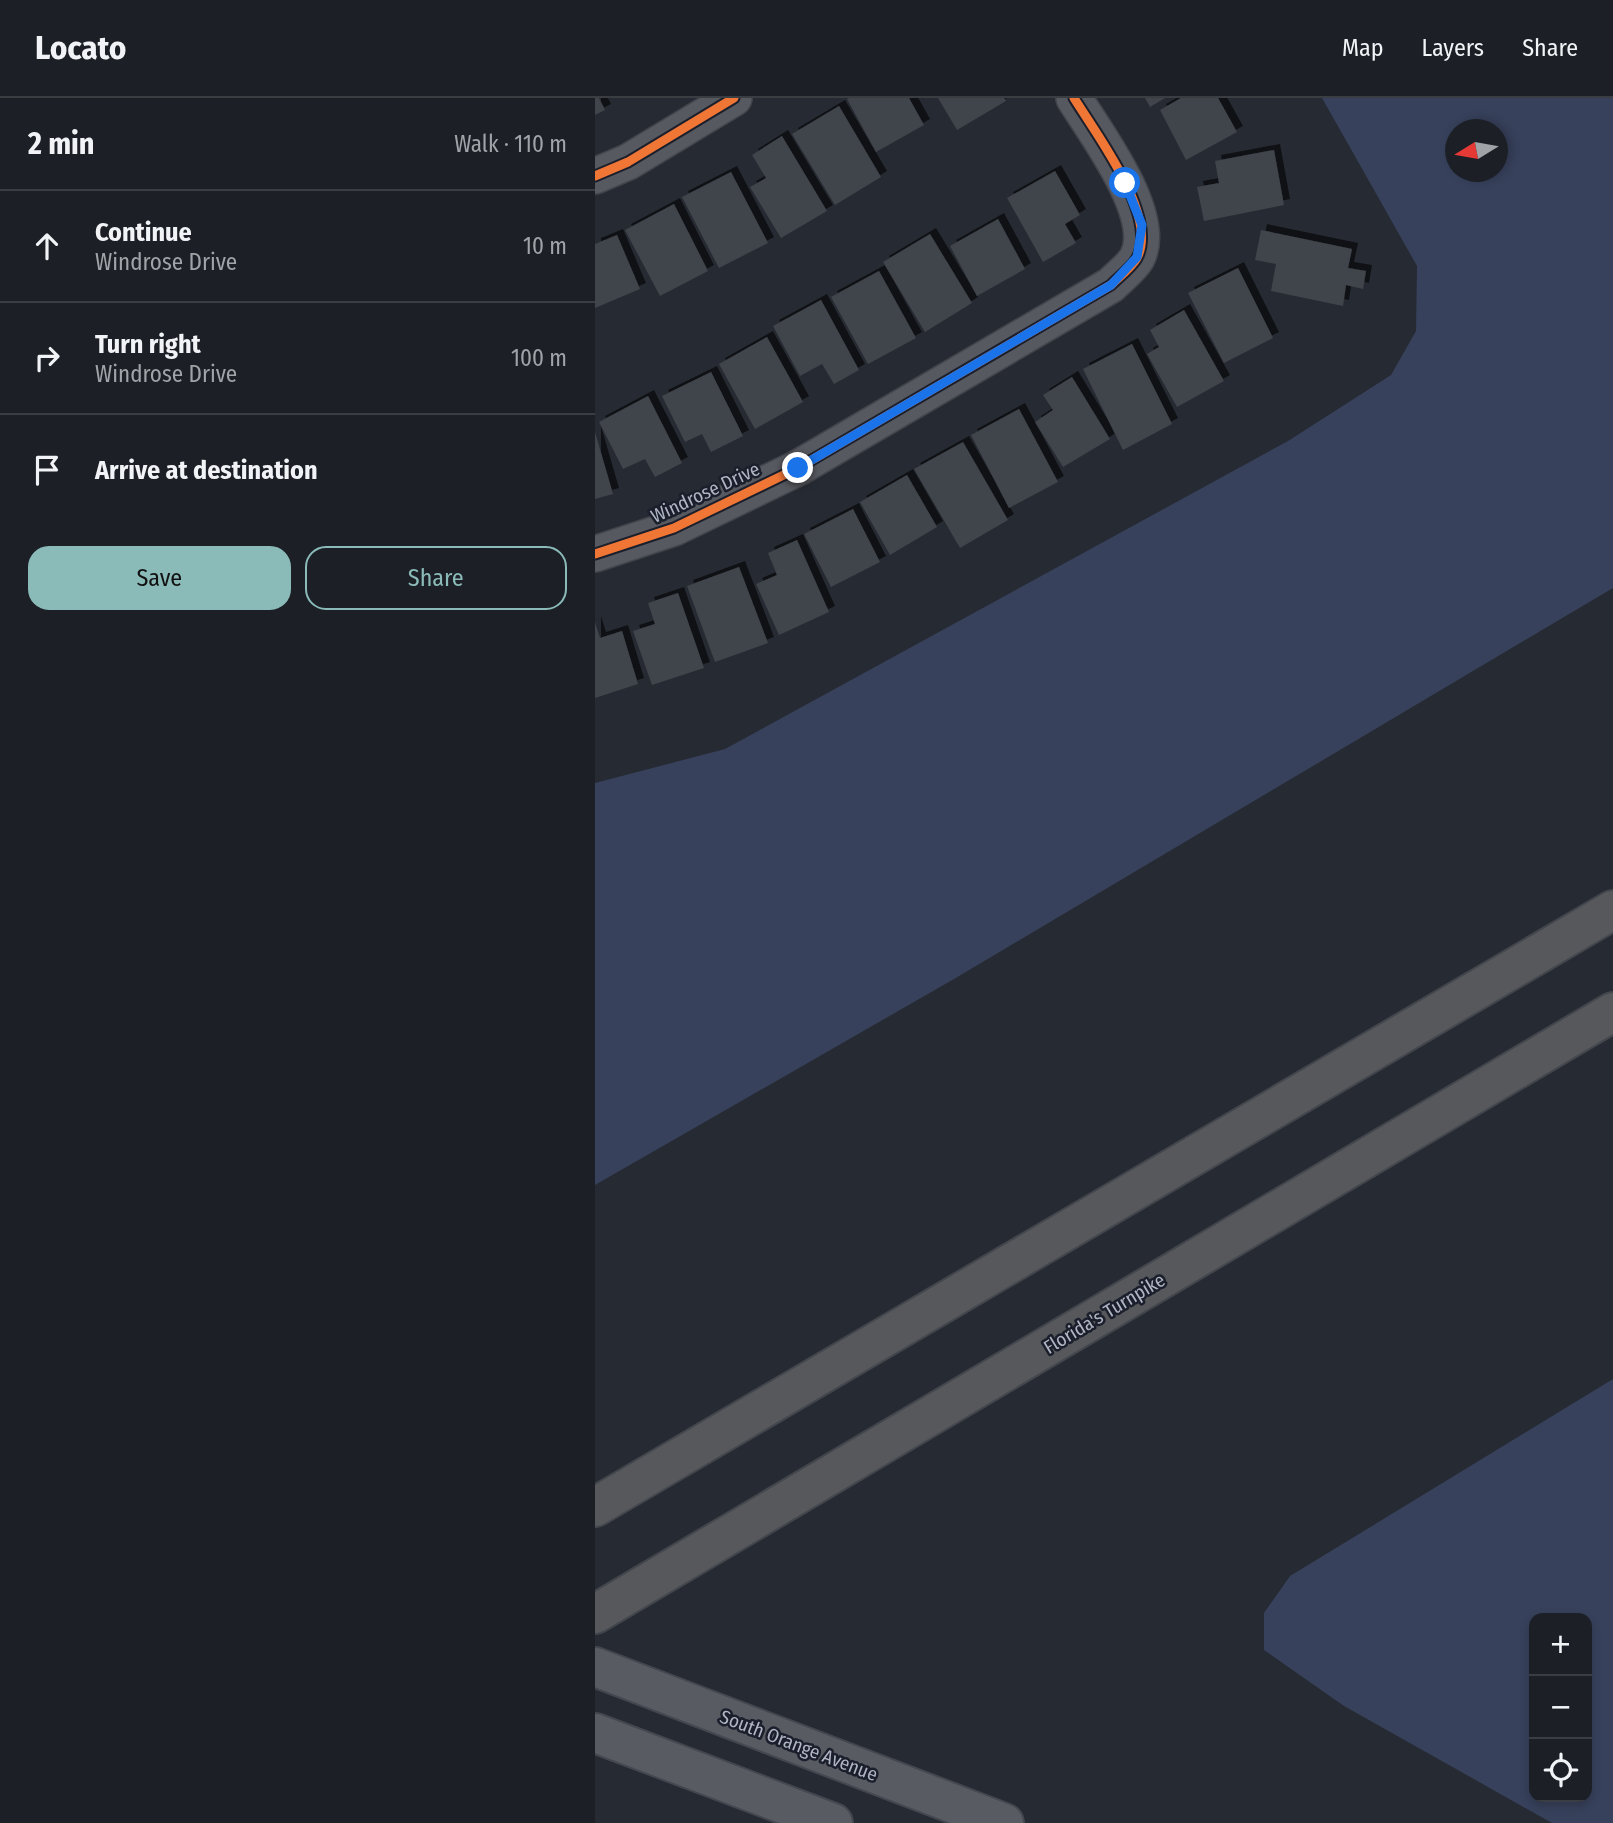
<!DOCTYPE html>
<html lang="en">
<head>
<meta charset="utf-8">
<style>
	:root { --surface:#1c2026; --page:#25282e; --text:#f1f3f6; --muted:#a0a3a7; --line:#3a3e43; --accent:#8bbbb9 }
	body { margin:0; font-family:"Fira Sans Condensed",sans-serif; background:var(--page); color:var(--text) }
	.controls { position:absolute; right:21px; bottom:21px; display:grid; overflow:hidden; border-radius:14px; box-shadow:0 4px 10px #0003 }
	.controls button { width:63px; height:63px; display:grid; place-items:center; padding:0; border:0; border-bottom:2px solid var(--line); background:var(--surface); color:var(--text); font:35px sans-serif }
	.compass { position:absolute; left:850px; top:21px; width:63px; height:63px; border-radius:50%; background:var(--surface); box-shadow:0 4px 10px #0003; rotate:259deg }
	.stop { position:absolute; width:21px; height:21px; margin:-16px; border:5px solid #1a73e8; border-radius:50%; background:#fff }
	.stop.end { background:#1a73e8; border-color:#fff; box-shadow:0 2px 7px #0008 }
	.list { margin:0; padding:0; list-style:none }
	h2 { display:flex; justify-content:space-between; align-items:center; height:91px; margin:0; padding:0 28px; font-size:30px }
	h2 small { font-size:23px; font-weight:400; color:var(--muted) }
	.list li { display:grid; grid-template-columns:46px 1fr auto; gap:21px; align-items:center; box-sizing:border-box; height:112px; padding:0 28px; border-top:2px solid var(--line) }
	.list b { display:block; font-size:26px; white-space:nowrap }
	.list p { margin:0; font-size:23px; white-space:nowrap; color:var(--muted) }
	.list em { font-size:23px; font-style:normal; color:var(--muted) }
	.actions { display:flex; gap:14px; padding:21px 28px }
	.actions a { flex:1; padding:16px 0; border:2px solid var(--accent); border-radius:21px; text-align:center; font-size:24px; color:var(--accent) }
	.actions .main { background:var(--accent); color:#111 }
	.icon { flex:none; width:38px; height:38px; fill:none; stroke:currentColor; stroke-width:2; stroke-linecap:round; stroke-linejoin:round }
	.map { position:relative; flex:none; width:1018px; height:1725px; overflow:hidden }
	header { display:flex; align-items:center; gap:42px; box-sizing:border-box; height:98px; padding:0 35px; background:var(--surface); border-bottom:2px solid var(--line) }
	header strong { font-size:33px }
	nav { display:flex; gap:38px; margin-inline-start:auto; font-size:24px }
	main { display:flex }
	aside { flex:1; background:var(--surface) }
	.map>svg:first-child { display:block }
	.water { fill:#37415b; fill-rule:evenodd }
	.building { fill:#40444b; filter:url(#shadow) }
	.lines { fill:none; stroke-linecap:round; stroke-linejoin:round }
	.minor-casing { stroke:#42454b; stroke-width:38 }
	.major-casing { stroke:#44474f; stroke-width:42 }
	.highway-casing { stroke:#43464d; stroke-width:42 }
	.minor { stroke:#575960; stroke-width:35 }
	.major { stroke:#595b62; stroke-width:38 }
	.highway { stroke:#56585b; stroke-width:38 }
	.cycleway-casing { stroke:#1b1f2c; stroke-width:13 }
	.cycleway { stroke:#f07635; stroke-width:9 }
	.route { stroke:#1a73e8; stroke-width:9 }
	.labels { text-anchor:middle; stroke-width:5; stroke-linejoin:round; paint-order:stroke }
	.street-label { font-size:19px; fill:#b0b5c4; stroke:#1b1f2c }
</style>
</head>
<body>
<header>
<strong>Locato</strong>
<nav><a>Map</a><a>Layers</a><a>Share</a></nav>
</header>
<main>
<aside>
<h2>2 min<small>Walk · 110 m</small></h2>
<ul class="list">
<li><svg class="icon" aria-label="ahead" viewBox="0 0 24 24"><path d="M12 20V5M6 11l6-6 6 6"/></svg><div><b>Continue</b><p>Windrose Drive</p></div><em>10 m</em></li>
<li><svg class="icon" aria-label="right" viewBox="0 0 24 24"><path d="M7 20v-9h11M14 6l5 5-5 5"/></svg><div><b>Turn right</b><p>Windrose Drive</p></div><em>100 m</em></li>
<li><svg class="icon" aria-label="arrive" viewBox="0 0 24 24"><path d="M6 21V4h12l-3 4 3 4H6"/></svg><div><b>Arrive at destination</b></div></li>
</ul>
<div class="actions"><a class="main">Save</a><a>Share</a></div>
</aside>
<div class="map">
<svg width="1018" height="1725" viewBox="0 0 1018 1725">
	<defs>
		<filter id="shadow"><feDropShadow dx="6" dy="-6" stdDeviation="0" flood-color="#0009"/></filter>
	</defs>
	<rect width="100%" height="100%" fill="#262a32"/>
	<path class="water" d="M727,0H1018V490L359,881L0,1087V685L130,651L693,343L796,277L821,233L822,168ZM860,32H902V74H860Z
		M1018,1281V1725H957L749,1608L669,1552V1515L695,1478ZM939,1520H992V1699H939Z"/>
	<path class="building" d="M0,0H4L10,12L0,17Z
		M254,0H314L329,27L281,54L252,1Z
		M343,0H409L411,3L362,32Z
		M550,0H570L555,9Z
		M586,0H623L642,34L591,62L565,12Z
		M244,8L286,79L240,107L197,36Z
		M187,38L232,113L186,140L155,89L171,80L157,57Z
		M679,52L689,107L609,123L602,89L624,85L620,63Z
		M460,73L485,117L470,126L481,145L448,164L412,100Z
		M136,74L173,145L124,170L87,99Z
		M79,106L113,173L65,198L30,132Z
		M403,121L430,171L382,198L355,148Z
		M666,132L757,151L753,170L771,173L768,191L751,187L748,208L676,193L681,166L660,162Z
		M335,136L377,205L330,234L288,164Z
		M22,137L45,191L0,210V146Z
		M643,170L678,240L629,265L593,195Z
		M284,173L321,240L273,266L236,199Z
		M226,202L264,272L239,286L227,266L205,278L178,228Z
		M589,212L629,283L582,309L552,256L564,249L555,232Z
		M172,239L208,304L160,331L124,266Z
		M537,246L577,326L528,352L488,271Z
		M116,274L148,338L116,354L107,336L90,344L67,298Z
		M477,279L515,341L468,369L440,324L458,312L448,297Z
		M53,298L87,365L60,379L50,361L28,371L4,324Z
		M424,311L463,384L414,410L376,337Z
		M0,334L18,396L0,401Z
		M368,344L413,422L365,450L319,371Z
		M312,377L342,429L295,457L265,404Z
		M258,411L285,464L236,489L209,436Z
		M202,442L234,514L184,537L161,486L182,477L173,455Z
		M144,469L173,545L120,564L92,488Z
		M83,495L109,570L57,587L38,533L60,526L53,505Z
		M0,524L5,540L27,533L43,586L0,600Z"/>
	<g class="lines">
		<g class="minor-casing">
			<path id="minor" d="M0,78L33,64L139,0
				M0,456L79,430L203,370L516,187C524,179 537,169 542,160C564,118 501,36 479,0"/>
		</g>
		<g class="major-casing">
			<path id="major" d="M0,1569L409,1725
				M0,1635L238,1725"/>
		</g>
		<g class="highway-casing">
			<path id="highway" d="M0,1409L1018,812
				M0,1516L1018,914"/>
		</g>
		<use href="#minor" class="minor"/>
		<use href="#major" class="major"/>
		<use href="#highway" class="highway"/>
		<g class="cycleway-casing">
			<path id="cycleway" d="M0,78L33,64L139,0
				M0,456L79,430L203,370L516,187C524,179 537,169 542,160C564,118 501,36 479,0"/>
		</g>
		<use href="#cycleway" class="cycleway"/>
	</g>
	<g class="lines">
		<path class="route" d="M203,370L516,187L542,159L547,127L530,85"/>
	</g>
	<g class="labels">
		<g class="street-label">
			<text transform="translate(110 394) rotate(-25)" y="7">Windrose Drive</text>
			<text transform="translate(509 1215) rotate(-31)" y="7">Florida's Turnpike</text>
			<text transform="translate(204 1647) rotate(21)" y="7">South Orange Avenue</text>
		</g>
	</g>
</svg>
<div class="controls">
<button>+</button>
<button>−</button>
<button><svg class="icon" aria-label="locate" viewBox="0 0 24 24"><circle cx="12" cy="12" r="6"/><path d="M12 2v4M12 18v4M2 12h4M18 12h4"/></svg></button>
</div>
<svg class="compass" viewBox="-18 -18 36 36"><path d="M0-13l5 13h-10z" fill="#e53935"/><path d="M0 13l5-13h-10z" fill="#a0a3a7"/></svg>
<div class="stop" style="left:530px;top:85px"></div>
<div class="stop end" style="left:203px;top:370px"></div>
</div>
</main>
</body>
</html>
